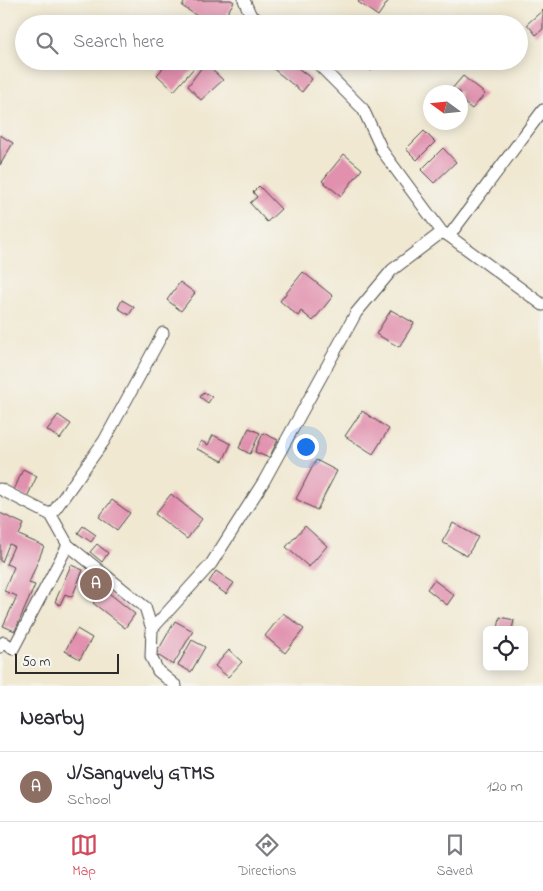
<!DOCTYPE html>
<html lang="en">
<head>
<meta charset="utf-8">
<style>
	:root { --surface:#fff; --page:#f2f2f3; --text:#2b2b33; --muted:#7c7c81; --line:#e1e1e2; --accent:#d1495b }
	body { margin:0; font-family:"Indie Flower",sans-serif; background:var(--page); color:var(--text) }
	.controls { position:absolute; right:15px; bottom:15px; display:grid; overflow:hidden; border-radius:8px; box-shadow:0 2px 12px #0003 }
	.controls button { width:45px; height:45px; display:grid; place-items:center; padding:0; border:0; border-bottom:1px solid var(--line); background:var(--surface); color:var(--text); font:25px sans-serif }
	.compass { position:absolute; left:423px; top:85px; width:45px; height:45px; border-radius:50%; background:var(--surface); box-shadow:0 2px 12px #0003; rotate:285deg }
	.scale { position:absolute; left:15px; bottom:12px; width:104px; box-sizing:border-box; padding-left:5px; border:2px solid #2b2b2b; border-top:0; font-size:14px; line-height:18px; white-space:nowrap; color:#2b2b2b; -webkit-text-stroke:4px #f6f6f2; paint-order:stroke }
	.you { position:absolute; left:305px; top:446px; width:18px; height:18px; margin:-12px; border:4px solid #fff; border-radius:50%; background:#1a73e8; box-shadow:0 0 0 8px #1a73e833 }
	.badge { display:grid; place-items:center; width:32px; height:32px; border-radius:50%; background:var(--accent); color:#fff; font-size:16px; font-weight:700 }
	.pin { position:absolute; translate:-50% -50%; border:2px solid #fff; box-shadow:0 1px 5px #0006 }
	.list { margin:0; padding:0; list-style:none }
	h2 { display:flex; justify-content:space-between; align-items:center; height:65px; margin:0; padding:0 20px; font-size:21px }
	h2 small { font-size:16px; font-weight:400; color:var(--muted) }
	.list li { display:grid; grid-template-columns:32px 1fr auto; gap:15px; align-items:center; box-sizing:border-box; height:70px; padding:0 20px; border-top:1px solid var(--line) }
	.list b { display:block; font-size:19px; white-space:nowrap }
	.list p { margin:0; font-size:16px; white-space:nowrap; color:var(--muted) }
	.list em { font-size:16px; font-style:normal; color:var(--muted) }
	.icon { flex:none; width:28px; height:28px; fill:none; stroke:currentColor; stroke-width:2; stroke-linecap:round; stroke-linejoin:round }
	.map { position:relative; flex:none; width:543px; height:686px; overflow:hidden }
	.search { position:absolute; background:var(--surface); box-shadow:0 2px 12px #0003; left:15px; right:15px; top:15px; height:55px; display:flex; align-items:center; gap:12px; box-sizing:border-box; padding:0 18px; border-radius:28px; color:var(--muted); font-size:19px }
	.sheet { height:135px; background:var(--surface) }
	nav { display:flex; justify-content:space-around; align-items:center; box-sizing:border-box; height:70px; border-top:1px solid var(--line); background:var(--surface); font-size:14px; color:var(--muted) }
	nav a { display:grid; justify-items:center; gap:2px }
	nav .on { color:var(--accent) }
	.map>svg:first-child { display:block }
	.building { fill:#e190ad }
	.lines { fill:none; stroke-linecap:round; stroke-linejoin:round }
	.minor-casing { stroke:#494744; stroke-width:13 }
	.minor { stroke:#fff; stroke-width:11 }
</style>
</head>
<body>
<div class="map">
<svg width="543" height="686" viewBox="0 0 543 686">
	<rect width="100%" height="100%" fill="#f6f6f2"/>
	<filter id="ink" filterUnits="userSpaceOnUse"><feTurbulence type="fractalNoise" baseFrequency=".02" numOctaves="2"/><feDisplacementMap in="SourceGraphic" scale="10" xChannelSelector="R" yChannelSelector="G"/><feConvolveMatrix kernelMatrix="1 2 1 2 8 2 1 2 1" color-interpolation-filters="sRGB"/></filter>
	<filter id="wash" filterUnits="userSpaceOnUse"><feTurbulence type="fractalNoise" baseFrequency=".0096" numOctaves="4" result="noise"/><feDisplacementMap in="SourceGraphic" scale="20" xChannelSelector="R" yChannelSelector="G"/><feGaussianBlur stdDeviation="1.12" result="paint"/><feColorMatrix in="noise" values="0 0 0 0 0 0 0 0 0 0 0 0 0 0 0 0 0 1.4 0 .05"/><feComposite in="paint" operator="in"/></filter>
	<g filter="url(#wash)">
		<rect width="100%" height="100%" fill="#f0e8d1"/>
		<g id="blocks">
			<path class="building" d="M186,0H231L234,2L220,24H209L182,6Z
				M360,0H389L378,16L358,2Z
				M543,10V29L536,35L527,24Z
				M169,61H200L174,91L157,75Z
				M275,61H289L312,79L302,92L271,67Z
				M362,61H377L379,63L371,71Z
				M205,63L223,80L201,100L188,86Z
				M463,76L485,94L472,109L460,100V92L450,91Z
				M424,131L435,142L417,160L406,149Z
				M0,135L13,143L0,165Z
				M443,148L456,162L434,183L421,170Z
				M344,154L362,169L341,196L322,181Z
				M259,186L281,209L267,222L250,203L257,197L253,192Z
				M303,272L333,296L313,321L301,311L298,316L280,301Z
				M180,282L195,293L181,311L167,300Z
				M122,300L134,307L129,315L118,308Z
				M391,310L414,323L399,347L376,334Z
				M204,392L212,397L208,403L200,397Z
				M362,411L389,429L373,454L345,436Z
				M58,415L71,424L60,439L47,430Z
				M249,428L260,433L250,454L239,448Z
				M263,433L278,440L269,458L255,452Z
				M213,435L231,444L223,461L197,449L201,441L208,445Z
				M316,460L337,471L317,510L296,499Z
				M23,469L37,476L27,497L14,490Z
				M171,494L202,519L187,539L155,514Z
				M112,500L130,513L117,530L99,517Z
				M0,513L24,524L19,535L44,546L29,583L35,585L15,631L3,626L17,596L4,591L14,567L6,564L14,546L9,544L2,562L0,561Z
				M453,523L478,537L467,556L442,542Z
				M83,526L96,535L91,542L78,533Z
				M305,526L327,546L309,567L286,547Z
				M97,544L108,553L102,562L90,552Z
				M71,565L83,570L72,597L65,594L60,605L55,602Z
				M216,571L234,583L226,594L209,582Z
				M434,580L454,595L447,605L427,589Z
				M104,589L135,614L125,628L93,603Z
				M283,613L304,629L285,653L265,636Z
				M500,617L514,620L512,630H498Z
				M175,621L193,631L173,665L156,654Z
				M77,629L92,638L80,659L65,651Z
				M192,640L205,647L191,672L178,665Z
				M229,650L242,662L228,677L215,666Z"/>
		</g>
	</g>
	<g filter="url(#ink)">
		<use href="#blocks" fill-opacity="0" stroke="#494744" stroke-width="1"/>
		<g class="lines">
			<g class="minor-casing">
				<path id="minor" d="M244,0L251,16L266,24
					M315,61L363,109L383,152L442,232
					M449,236L543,305
					M0,489L51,515L68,545L145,607L152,629L151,657L158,671L176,686
					M51,515L104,441L163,333
					M152,629L211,564L264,481L356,313L392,270L442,232L449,236L543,110
					M0,647L4,642L13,649L68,545"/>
			</g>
			<use href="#minor" class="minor"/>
		</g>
	</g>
</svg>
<div class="controls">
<button><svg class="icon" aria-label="locate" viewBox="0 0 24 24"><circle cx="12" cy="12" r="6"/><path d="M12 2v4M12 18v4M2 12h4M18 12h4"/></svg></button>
</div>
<svg class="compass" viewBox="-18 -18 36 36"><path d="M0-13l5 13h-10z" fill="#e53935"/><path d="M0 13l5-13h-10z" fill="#7c7c81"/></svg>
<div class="scale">50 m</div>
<div class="you"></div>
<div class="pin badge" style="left:96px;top:584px;background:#8d6e63">A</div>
<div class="search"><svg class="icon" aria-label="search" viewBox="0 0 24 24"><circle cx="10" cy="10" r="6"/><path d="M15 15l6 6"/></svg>Search here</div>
</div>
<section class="sheet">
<h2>Nearby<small></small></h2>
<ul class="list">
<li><span class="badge" style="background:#8d6e63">A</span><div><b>J/Sanguvely GTMS</b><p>School</p></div><em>120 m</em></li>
</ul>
</section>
<nav>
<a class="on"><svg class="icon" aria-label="map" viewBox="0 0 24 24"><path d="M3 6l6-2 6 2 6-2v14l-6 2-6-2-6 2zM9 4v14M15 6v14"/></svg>Map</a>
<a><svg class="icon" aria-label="directions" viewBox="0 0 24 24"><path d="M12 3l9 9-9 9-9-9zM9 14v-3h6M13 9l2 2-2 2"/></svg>Directions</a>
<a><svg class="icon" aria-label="saved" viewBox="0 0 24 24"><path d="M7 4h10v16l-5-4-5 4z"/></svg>Saved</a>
</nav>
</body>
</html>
